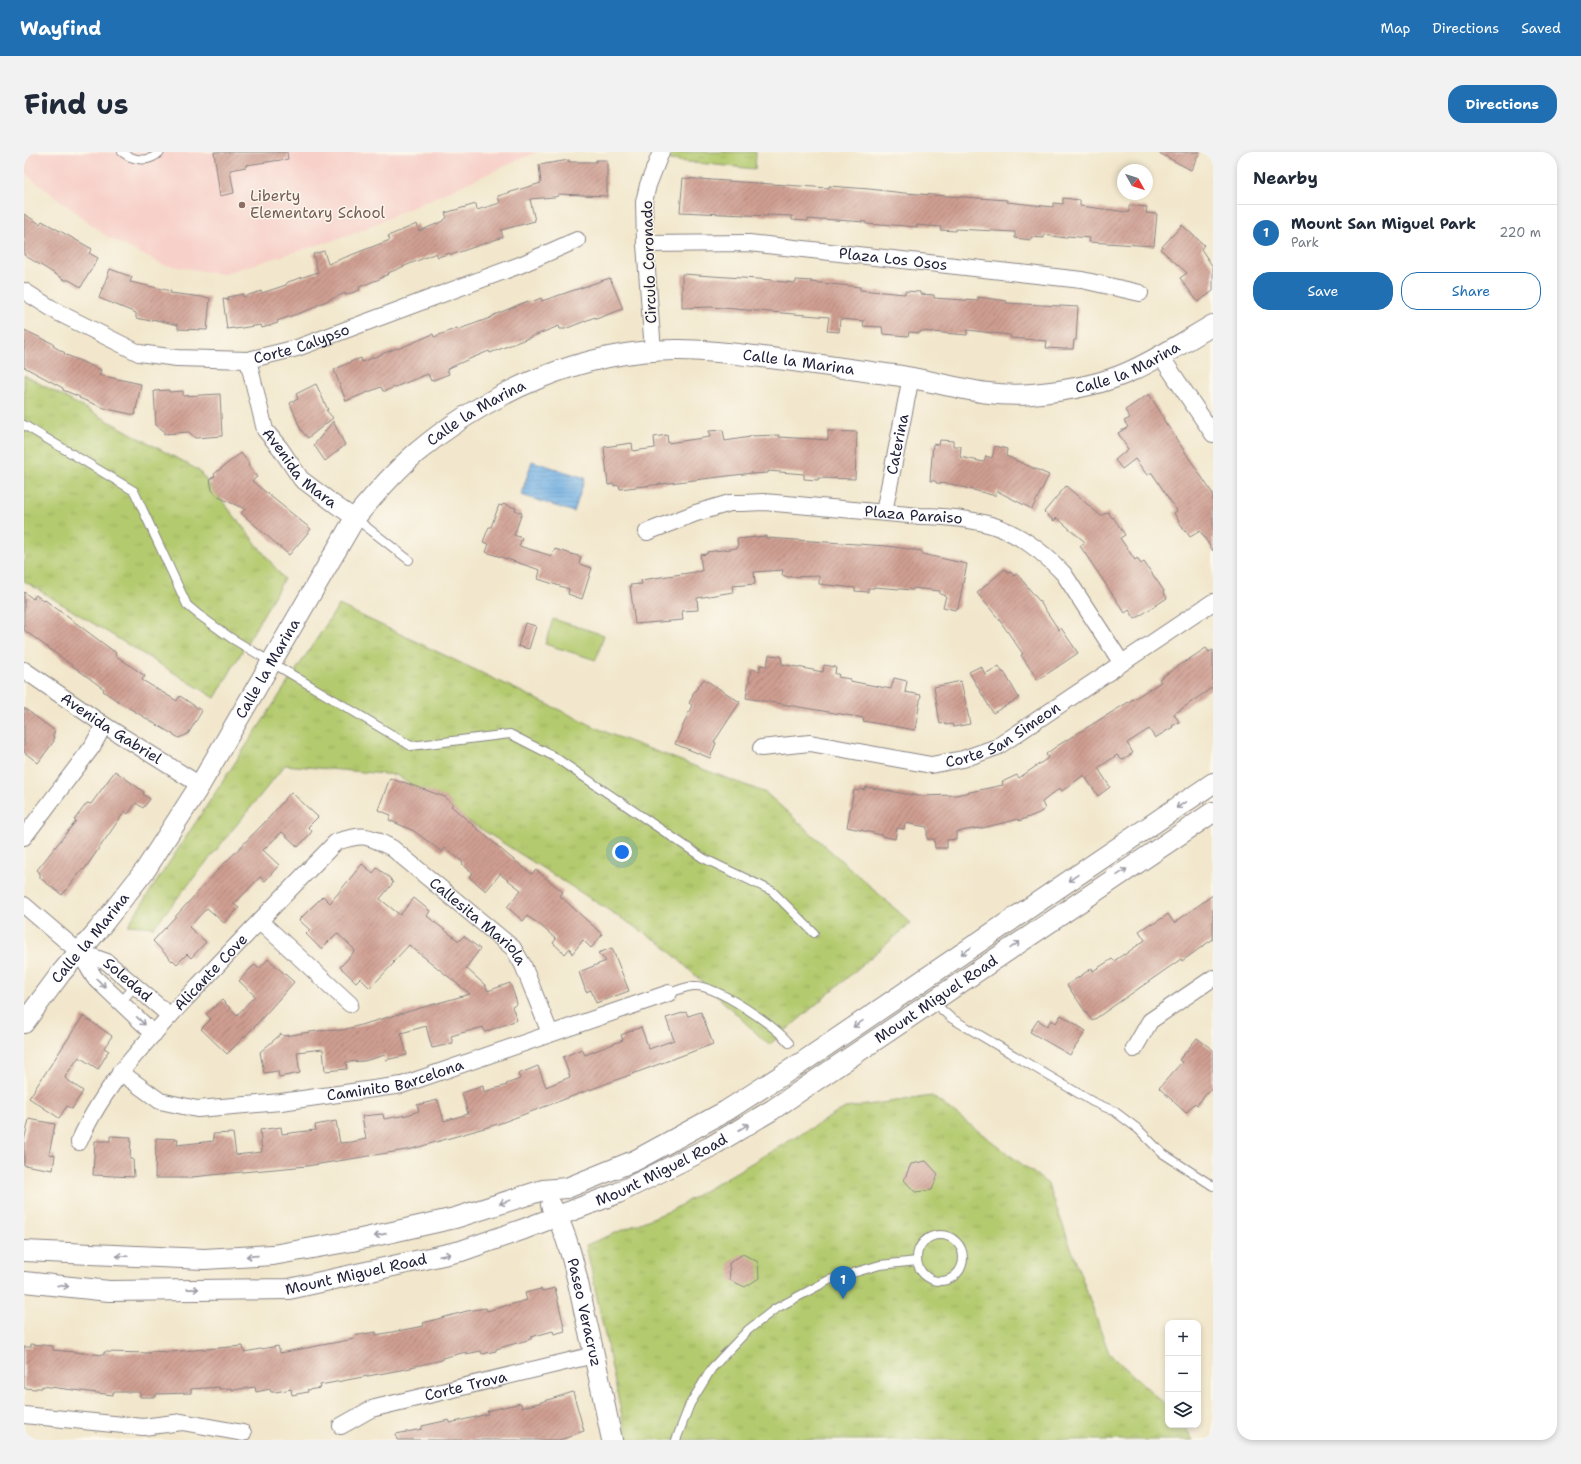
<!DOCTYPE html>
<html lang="en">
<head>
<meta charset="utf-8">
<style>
	:root { --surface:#fff; --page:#f2f2f3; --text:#1f2937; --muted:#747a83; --line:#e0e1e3; --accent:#1f6fb2 }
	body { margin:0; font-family:"Shantell Sans",sans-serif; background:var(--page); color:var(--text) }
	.controls { position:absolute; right:12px; bottom:12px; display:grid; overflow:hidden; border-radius:8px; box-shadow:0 2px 6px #0003 }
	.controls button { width:36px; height:36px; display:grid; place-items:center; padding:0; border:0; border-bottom:1px solid var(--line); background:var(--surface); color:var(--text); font:20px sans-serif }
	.compass { position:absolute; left:1093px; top:12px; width:36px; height:36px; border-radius:50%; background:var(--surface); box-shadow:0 2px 6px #0003; rotate:129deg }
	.you { position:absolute; left:598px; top:700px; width:14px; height:14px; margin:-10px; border:3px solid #fff; border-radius:50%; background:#1a73e8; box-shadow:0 0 0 6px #1a73e833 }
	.badge { display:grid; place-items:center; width:26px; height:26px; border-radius:50%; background:var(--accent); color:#fff; font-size:13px; font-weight:700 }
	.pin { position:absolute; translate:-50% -33px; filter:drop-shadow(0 1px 2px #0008) }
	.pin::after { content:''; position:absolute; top:21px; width:14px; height:12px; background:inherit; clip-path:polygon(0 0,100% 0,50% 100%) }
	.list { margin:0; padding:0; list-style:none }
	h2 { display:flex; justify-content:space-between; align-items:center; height:52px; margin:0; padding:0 16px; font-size:17px }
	h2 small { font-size:13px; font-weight:400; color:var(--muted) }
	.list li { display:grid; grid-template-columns:26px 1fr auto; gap:12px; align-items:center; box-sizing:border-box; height:56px; padding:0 16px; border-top:1px solid var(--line) }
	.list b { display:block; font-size:15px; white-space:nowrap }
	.list p { margin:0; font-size:13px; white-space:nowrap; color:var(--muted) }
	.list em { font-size:13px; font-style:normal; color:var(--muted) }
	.actions { display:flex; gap:8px; padding:12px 16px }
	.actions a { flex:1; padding:9px 0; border:1px solid var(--accent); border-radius:16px; text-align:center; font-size:14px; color:var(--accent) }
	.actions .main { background:var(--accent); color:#fff }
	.icon { flex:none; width:22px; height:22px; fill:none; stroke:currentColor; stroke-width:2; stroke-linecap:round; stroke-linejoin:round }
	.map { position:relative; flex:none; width:1189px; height:1288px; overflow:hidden; border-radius:16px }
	header { display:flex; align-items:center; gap:24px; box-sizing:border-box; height:56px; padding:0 20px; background:var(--accent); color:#fff }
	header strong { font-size:19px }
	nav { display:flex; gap:22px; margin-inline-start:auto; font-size:14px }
	.intro { display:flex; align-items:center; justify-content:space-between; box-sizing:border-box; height:96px; padding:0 24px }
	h1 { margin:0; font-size:28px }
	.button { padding:10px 18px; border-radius:16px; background:var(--accent); color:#fff; font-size:14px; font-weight:700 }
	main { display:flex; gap:24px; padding:0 24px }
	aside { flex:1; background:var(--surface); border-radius:16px; box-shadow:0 2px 6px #0003 }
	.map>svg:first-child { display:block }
	.built { fill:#f7d0c9 }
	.grass { fill:#b4ca6e; stroke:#6b7654 }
	.park { fill:url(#park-tufts); stroke:#6b7654 }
	.water { fill:url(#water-rules); stroke:#4a6990 }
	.building { fill:url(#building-hatch) }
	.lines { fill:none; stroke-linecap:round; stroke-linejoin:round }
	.service-casing { stroke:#8a8484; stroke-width:10 }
	.minor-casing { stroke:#8a8484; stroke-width:18 }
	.tertiary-casing { stroke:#8a8484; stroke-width:22 }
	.service { stroke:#fff; stroke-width:8 }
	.minor { stroke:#fff; stroke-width:16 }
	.tertiary { stroke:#fff; stroke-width:20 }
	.oneway { stroke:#9c9ca7 }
	.education-dot { fill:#8d6e63; stroke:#fbf7ec; stroke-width:1.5 }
	.labels { text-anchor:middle; stroke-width:3; stroke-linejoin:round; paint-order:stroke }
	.education-label { font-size:15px; fill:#785e54; stroke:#fbf7ec; text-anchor:start }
	.street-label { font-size:15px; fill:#22223b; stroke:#fbf7ec }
</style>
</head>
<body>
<header>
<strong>Wayfind</strong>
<nav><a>Map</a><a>Directions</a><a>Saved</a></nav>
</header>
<div class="intro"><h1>Find us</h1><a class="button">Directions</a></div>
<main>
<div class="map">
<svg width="1189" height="1288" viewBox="0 0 1189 1288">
	<defs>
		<pattern id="park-tufts" width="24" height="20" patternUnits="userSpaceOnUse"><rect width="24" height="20" fill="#b4ca6e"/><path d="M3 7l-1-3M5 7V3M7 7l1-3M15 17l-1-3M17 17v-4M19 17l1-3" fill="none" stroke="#9aad60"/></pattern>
		<pattern id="water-rules" width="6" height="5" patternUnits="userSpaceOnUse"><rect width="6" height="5" fill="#71b0e4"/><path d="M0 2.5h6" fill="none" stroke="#5c8fba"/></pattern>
		<pattern id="building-hatch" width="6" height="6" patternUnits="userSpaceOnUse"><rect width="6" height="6" fill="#cf9e91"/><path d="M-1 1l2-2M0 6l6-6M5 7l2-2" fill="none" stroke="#a88078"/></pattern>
	</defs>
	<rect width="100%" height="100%" fill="#fbf7ec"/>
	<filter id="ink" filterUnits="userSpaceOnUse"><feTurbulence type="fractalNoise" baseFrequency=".025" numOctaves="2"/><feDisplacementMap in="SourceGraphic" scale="8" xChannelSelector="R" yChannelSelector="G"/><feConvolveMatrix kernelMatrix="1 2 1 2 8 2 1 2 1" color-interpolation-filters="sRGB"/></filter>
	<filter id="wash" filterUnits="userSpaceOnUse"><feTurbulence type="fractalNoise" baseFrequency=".012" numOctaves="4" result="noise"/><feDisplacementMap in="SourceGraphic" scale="16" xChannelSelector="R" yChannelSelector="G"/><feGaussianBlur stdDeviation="0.9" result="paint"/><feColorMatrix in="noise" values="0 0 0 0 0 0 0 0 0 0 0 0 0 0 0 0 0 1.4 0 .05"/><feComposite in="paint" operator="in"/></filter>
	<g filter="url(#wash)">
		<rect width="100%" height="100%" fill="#f2e7cc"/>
		<path class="built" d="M0,0H513L324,84L198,122L140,113L85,86L0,21Z"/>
		<path class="grass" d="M529,467L580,483L572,508L521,492Z"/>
		<path class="park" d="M648,0H732L731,17L645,8Z
			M0,223L174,318L260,427L191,546L0,429Z
			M315,453L586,582L742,641L887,771L745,893L638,792L372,623L261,613L130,775L104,773Z
			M908,944L1024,1032L1085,1201L1144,1255V1273H1160L1169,1288H603L562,1093L648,1058L821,956Z"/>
		<path class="water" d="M508,309L561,326L550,360L497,343Z"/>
		<g id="blocks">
			<path class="building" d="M190,0H263L264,7L222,13V15L206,18L210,41L196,44Z
				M1133,0H1176L1167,18Z
				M545,8V10H572V8H583V44L534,42V44L530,45L506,47L511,69L477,78L479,85L427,103L426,101L414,105L412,101L364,121L365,122L358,125V126L335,135L336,138L321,143V141L293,153V154L287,157L253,169L254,171L238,176L237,173L211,177L210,176L203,177L199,147L204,148V145L219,142V145L237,139L238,141L262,133V132L264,130L294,120L289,102L300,99L304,112L366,88L364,84L393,72L395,79L420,69V68L423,66L421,61L452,52L453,58L476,51L474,44L517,31L515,13Z
				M659,26L805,36V34L845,37L880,41L983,48V50L1029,55V51L1039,52V46L1056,48V54L1103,60H1105V53L1123,55L1122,61L1133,62L1130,94L1065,90L1066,86L1043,84L1042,86L1020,83V86L1007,85V88L991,86V80L932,77V79L916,78L917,75L893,73V75L858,72V73L842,72V70L797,67V68L784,67V69L768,68V64L743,63L744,64L656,60Z
				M0,62L16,72L18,69L68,97L65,101L74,106L57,135L45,128H41L0,103Z
				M1158,73L1180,93L1177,97L1189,115V139L1174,150L1156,126L1163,121L1136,97Z
				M86,117L108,125L106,130L147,139L146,141L186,146L183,178L154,177V173L128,167L127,169L112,166V161L75,146Z
				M658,122L748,128V129L772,131V128L788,129L787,130L836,135V138L881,142V139L896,140V142L910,143V146L954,149V145L983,149L982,151L1054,155L1052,188H1050L1049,197H1040L1022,196L1023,189L987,186L986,183L943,178V183L897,179L896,181L885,180L884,184L872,183L859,182L858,175L839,174L840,169L816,167L815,180L803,179L805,165L687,155L658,156Z
				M586,126L599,157L572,167L571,165L541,177H536L535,174L466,201L465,199L443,208L423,217L425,222L407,229L404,222L361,239H359L357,235L322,249L310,218L326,210L337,206L338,210L373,196L374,197L409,182L410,185L433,176L434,178L441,175L466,166L470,163L504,149L505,151L517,146L518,149Z
				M0,178L30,192L29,194L41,201L40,202L77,218L75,223L117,232L111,263L83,257L55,246L56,245L39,238V236L0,215Z
				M292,232L304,258H302L309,266L284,286L277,278L266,251L274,247L272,242Z
				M145,238V240L159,239V244L196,242L198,284L171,286L165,280L140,282V279L132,273L130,239Z
				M1125,242L1140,266L1139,267L1189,342V399L1176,379L1166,385L1162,379L1161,380L1150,361L1153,359L1128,321H1126L1123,323L1111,307L1098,317L1091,308L1104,297L1094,281L1104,275L1100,269L1106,266L1101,258Z
				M309,269L321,293L301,309L290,293Z
				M699,278L701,289L726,285V284L755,283V285L804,288V279L833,280L831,327L794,326V328L780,327V322L744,319V321L728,322V321L596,337L595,333L590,334V332L584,333L580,295L608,291L609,299L631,296L630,285L643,283L644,291L686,285L685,279Z
				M916,288L929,289V294H937L936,305L960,310L962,304L968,306L971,294L983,297L982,304L1025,323L1008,357L973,339L972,343H968L927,332L912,331V329H906L909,292L915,293Z
				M217,301L224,310L225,315L233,325L228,329L287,377L265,403L217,361L221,357L194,345L188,338L186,327L191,324L190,322Z
				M1042,334L1077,364L1084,360L1088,366L1089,365L1101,383L1096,386L1111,408L1113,406L1117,412L1120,410L1140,439L1139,440L1143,446L1111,467L1105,458L1101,461L1056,394L1061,390L1033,366L1030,369L1020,360Z
				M479,352L492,356L491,358L498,361L490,383L498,386L495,394L528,404L531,397L557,405L555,412L568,416L558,447L544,442L545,437L514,427L516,418L462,400L465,392L459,390L465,375H467L475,353L478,354Z
				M742,384V386L863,394L898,399V402L943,412L934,456H932L931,458L919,455L922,444L916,442V439L889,436V438L850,435V436H844V440L831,439V436L795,432V424L764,425L758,423L759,418L730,420L731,432L708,434L709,440L673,446L674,458L658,459L659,468L611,472L606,433L618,432L617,428L678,419L676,403L683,402V400L714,396L713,387Z
				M981,417L985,421L987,420L990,424L993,422L1016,450L1035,478L1037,476L1054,501L1014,528L997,503L999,502L974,466L953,441Z
				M0,440L9,447L12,443L20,449L21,448L92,501L91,503L121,524L118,528L153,549L156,544L178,559L164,582L155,586L95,550L79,539L80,537L0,478Z
				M501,471L512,474L505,497L494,494Z
				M1182,496L1185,500L1189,498V535L1150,562L1155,570L1148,574L1149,575L1131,586L1125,577L1103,591L1109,601L1098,608L1093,603L1074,616L1086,635L1074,644L1060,623L1038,639L1036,636L1018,650L1021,657L1015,661L995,669V667L954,677V676L932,680V687L923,688V696H911L910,687H903V675L881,671L880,677L873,676L871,687L858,684V683L823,675L830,638L835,639L836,637L841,638L842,635L894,644L932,643L979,633L978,630L993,623L995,626L1024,606L1022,602L1033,594L1137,530L1135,527Z
				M745,503L757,504L758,512L799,520L800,513L812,515L811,522H815L814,525L826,527V529L867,537L870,526L883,529L881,540L897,543L891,578L839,569L840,566L722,546L727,517L736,519V513L743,514Z
				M957,514L961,522L975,514L979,521L980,520L995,546L969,561L945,520Z
				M680,527L716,550L690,590L692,591L686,606L651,592L668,553L665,551L669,544L668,543Z
				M937,529L946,572L929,575L928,572L922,573V571L916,572L910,535Z
				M0,556L31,579L29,583L30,589L14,611L0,600Z
				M91,619L120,640L119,642L126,647L119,656L112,651L104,662L101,659L60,718L59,717L38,743L16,726V721L13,718L52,669L50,668L63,651L67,652Z
				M366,626L376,630H379L421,645L429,652L427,654L485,704L508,722L512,718L539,740L536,744L578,782V783L567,796L559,788L548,802L546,796L541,802L529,791L532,787L515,772L503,764L499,769L483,755L497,738L476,722L462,739L445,725L449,721L438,712L439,710L421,696L418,700L390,679L365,668L367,663L354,658Z
				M267,640L294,665L284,675L288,679L286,682L274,695L258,680L239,698L255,713L241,729L236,725L218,744L210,752L215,756L200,771L183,756L181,758L165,775L182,790L167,806L163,802L153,812L149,808L148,809L129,789L194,718L243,668Z
				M338,712L349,721L353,716L366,726L369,731L356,747L376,763L390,746L406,759L403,764L422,779L435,789L440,784L456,797L442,816L461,833L464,839L486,831L492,848L493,852L488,855L493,868L461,880L459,875L427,884L429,891L413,895L408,896L402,874L399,875L377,881L383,903L362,908L361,903L340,909L322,910L323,917L301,919L299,897L273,900L276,921L255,925L254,919L240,921L236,900L257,882L260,884L293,879L319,878L446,842L385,793L369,810L370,811L346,836L336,826L332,830L316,815L331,799L329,796L313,781L297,797L282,782L286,778L275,768L299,744L306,751Z
				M1189,743V787L1158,809L1157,807L1068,869L1043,833L1068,816L1069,819L1088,807L1090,809L1100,802V803L1121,788L1115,779L1127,771L1128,773L1144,762L1150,771Z
				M588,796L605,839L572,851L567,838L562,840L555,820L582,809L574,801Z
				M244,807L270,830L232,873L203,902L202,901L177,877L187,867L182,862L198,848L213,863L231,844L215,829L227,816L231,813L235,817Z
				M662,860L664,864L677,860L689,892L474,972L388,997L283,1014L197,1022L168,1025V1026H131L132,986L154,987L153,993L190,989L189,982L209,981L212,1003L238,1000L236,978L257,975L258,982L292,978L291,973L312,969L316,991L328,990L342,987L338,964L359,962L360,967L383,963L395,959L393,953L414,948L420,969L444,962L438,941L459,934L460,940L483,933L482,932L496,927L494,922L514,914L522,935L546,925L539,905L558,897L561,903L584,894L599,888L597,883L617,875L625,897L650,888L642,866Z
				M1037,863L1062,879L1046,903L1006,880L1014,868L1023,874L1027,868L1032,871Z
				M59,864L88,884L80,896L85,899L82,902H83L74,917L55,905L42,923L41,926L59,939L48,957L43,954L35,966L5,946Z
				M1173,886L1189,898V934L1173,953L1171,951L1162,961L1135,936L1158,910L1155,908Z
				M5,967L31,972L25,1002L31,1003L29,1018L0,1013V989Z
				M86,984L107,985L106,1007H109L110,1025L69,1023L71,989H86Z
				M902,1009L914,1022L908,1038L891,1040L880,1028L887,1012Z
				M719,1102L734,1110L735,1126L721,1135L706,1128L705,1111Z
				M531,1136L541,1179L530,1182L529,1179L507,1185V1187L472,1197V1199L458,1202L457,1199L442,1202V1200L418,1206V1208L387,1215V1216L296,1233L297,1236L283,1238L284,1240L268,1243L267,1237L252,1240H247L246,1237L232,1240L231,1235L208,1238V1236L195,1237V1235L167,1237V1241L132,1242V1245H116V1240H89V1243L18,1234V1236H12V1237L0,1236V1195H7V1192L29,1194V1198L80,1203V1200L126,1201V1199L146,1200L219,1194L220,1200L254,1194L256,1201L330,1187L329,1184L352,1180V1183L400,1174L399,1171L443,1159L462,1156L463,1159L503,1148L501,1141L517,1137L518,1139Z
				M549,1240L560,1279L548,1283V1284L535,1288H373L372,1282L398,1277V1274L425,1268L426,1271L464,1262L463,1259L497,1251L498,1256Z"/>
		</g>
	</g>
	<g filter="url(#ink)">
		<use href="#blocks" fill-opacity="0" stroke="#8a8484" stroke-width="1"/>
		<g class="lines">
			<g class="service-casing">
				<path id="service" d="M98,0C110,9 125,11 136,0
					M0,273L110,339L163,453L175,463L207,486L387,594L486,582L529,604L679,706L748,739L790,781
					M331,366L385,408
					M645,841C652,839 663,834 671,834C694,834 751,874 765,891
					M97,850L111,834
					M909,850L927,866L1069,950L1090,959L1114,977L1138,1001L1189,1034
					M893 1106a23 23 0 1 1 46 0a23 23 0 1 1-46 0Z
					M652,1288L666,1252L688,1216L724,1178L751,1157L805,1128L856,1113L893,1109"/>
			</g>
			<g class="minor-casing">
				<g id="minor">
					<path id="s1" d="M621,92L725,91L1058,128L1116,141"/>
					<path id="s2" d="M0,139L35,161L115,201L153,206L224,208L273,196L496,113L553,88"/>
					<path d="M629,199L621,92L620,50L624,33L637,0"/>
					<path d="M1136,203L1189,282"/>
					<path id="s3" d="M224,208L241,278L256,296L277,327L313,354L331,366"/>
					<path id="s4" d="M860,360L887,225"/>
					<path id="s5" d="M623,380L672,361L706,351H718L740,350L896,364C959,365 996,375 1040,422L1097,510"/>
					<path id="s6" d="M0,518L80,573L176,633"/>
					<path id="s7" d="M737,596L786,591L907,613L939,607L973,595L1189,450"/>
					<path d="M0,685L68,595L80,573"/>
					<path d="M0,753L55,800L70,825L130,882"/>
					<path d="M236,769L326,852"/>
					<path id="s8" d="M55,800L83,810L146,864"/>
					<path d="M1110,897L1126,869L1189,826"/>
					<path id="s9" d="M96,920L136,949L173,957L257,950L378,933L645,841"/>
					<path id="s10" d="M55,990C81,930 128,883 172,836C218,787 265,738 312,690C341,681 342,683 368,696L489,796L499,813L526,881"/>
					<path d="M0,1263L119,1275L158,1270L219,1281"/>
					<path id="s11" d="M317,1274L347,1257L570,1203"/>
				</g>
			</g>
			<g class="tertiary-casing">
				<g id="tertiary">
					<path id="s12" d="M0,871L37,821L74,778L122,717L176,633L331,366C350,343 369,321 392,301C464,240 560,197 656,198C689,198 721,203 754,207C792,212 831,218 870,223C915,229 961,247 1008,242C1041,239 1077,233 1107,219C1134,207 1163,188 1189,173"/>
					<path id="s13" d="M527,1053C546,1086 553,1126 561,1163C571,1204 579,1246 588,1288"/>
					<path d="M0,1099L180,1107L249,1103L328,1089L431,1066L519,1038L543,1036L612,1008L702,959L777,911L1189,631"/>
					<path id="s14" d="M0,1130L85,1139L265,1137L437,1099L500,1077L594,1041L686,995L748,958L1189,660"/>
				</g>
			</g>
			<use href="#service" class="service"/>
			<use href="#minor" class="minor"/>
			<use href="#tertiary" class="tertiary"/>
		</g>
		<defs><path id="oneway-shaft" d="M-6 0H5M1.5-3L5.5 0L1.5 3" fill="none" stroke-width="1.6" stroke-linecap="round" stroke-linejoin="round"/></defs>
		<g class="oneway">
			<use href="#oneway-shaft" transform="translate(1157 653) rotate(146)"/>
			<use href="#oneway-shaft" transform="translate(1098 720) rotate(-34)"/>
			<use href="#oneway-shaft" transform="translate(1049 726) rotate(146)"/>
			<use href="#oneway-shaft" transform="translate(991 793) rotate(-35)"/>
			<use href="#oneway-shaft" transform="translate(942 799) rotate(146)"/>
			<use href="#oneway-shaft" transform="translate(77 831) rotate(44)"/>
			<use href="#oneway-shaft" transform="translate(117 869) rotate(43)"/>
			<use href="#oneway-shaft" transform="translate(834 872) rotate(146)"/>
			<use href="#oneway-shaft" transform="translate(720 975) rotate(-31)"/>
			<use href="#oneway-shaft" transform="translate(481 1050) rotate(162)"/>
			<use href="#oneway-shaft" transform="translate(356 1083) rotate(167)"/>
			<use href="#oneway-shaft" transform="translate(421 1103) rotate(-12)"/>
			<use href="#oneway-shaft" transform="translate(98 1104) rotate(-178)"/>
			<use href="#oneway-shaft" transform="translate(228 1104) rotate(176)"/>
			<use href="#oneway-shaft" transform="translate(39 1134) rotate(6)"/>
			<use href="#oneway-shaft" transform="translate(169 1137) rotate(-1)"/>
		</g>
	</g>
	<circle class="education-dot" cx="218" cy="53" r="4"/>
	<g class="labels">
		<g class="education-label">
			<text x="226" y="49">Liberty<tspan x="226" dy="17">Elementary School</tspan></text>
		</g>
		<g class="street-label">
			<text dy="5" stroke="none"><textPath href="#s1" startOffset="249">Plaza Los Osos</textPath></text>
			<text transform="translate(625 110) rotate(-92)" y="5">Circulo Coronado</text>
			<text dy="5" stroke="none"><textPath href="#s2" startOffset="296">Corte Calypso</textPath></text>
			<text dy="5" stroke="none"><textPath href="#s12" startOffset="1103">Calle la Marina</textPath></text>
			<text dy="5" stroke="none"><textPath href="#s12" startOffset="1439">Calle la Marina</textPath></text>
			<text dy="5" stroke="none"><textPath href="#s12" startOffset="767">Calle la Marina</textPath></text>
			<text dy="5" stroke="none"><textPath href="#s4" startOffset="69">Caterina</textPath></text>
			<text dy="5" stroke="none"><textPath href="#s3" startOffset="124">Avenida Mara</textPath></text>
			<text dy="5" stroke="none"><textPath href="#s5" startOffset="272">Plaza Paraiso</textPath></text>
			<text dy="5" stroke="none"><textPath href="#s12" startOffset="431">Calle la Marina</textPath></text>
			<text dy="5" stroke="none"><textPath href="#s6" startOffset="105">Avenida Gabriel</textPath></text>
			<text dy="5" stroke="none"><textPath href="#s7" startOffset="251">Corte San Simeon</textPath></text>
			<text dy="5" stroke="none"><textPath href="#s10" startOffset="569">Callesita Mariola</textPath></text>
			<text dy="5" stroke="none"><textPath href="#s12" startOffset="108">Calle la Marina</textPath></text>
			<text dy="5" stroke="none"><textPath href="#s10" startOffset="216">Alicante Cove</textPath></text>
			<text dy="5" stroke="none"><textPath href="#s8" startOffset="57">Soledad</textPath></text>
			<text dy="5" stroke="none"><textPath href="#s14" startOffset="982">Mount Miguel Road</textPath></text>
			<text dy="5" stroke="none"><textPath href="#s9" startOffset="288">Caminito Barcelona</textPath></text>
			<text dy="5" stroke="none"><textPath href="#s14" startOffset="658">Mount Miguel Road</textPath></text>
			<text dy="5" stroke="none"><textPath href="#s14" startOffset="334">Mount Miguel Road</textPath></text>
			<text dy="5" stroke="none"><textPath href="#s13" startOffset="113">Paseo Veracruz</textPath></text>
			<text dy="5" stroke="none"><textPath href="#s11" startOffset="132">Corte Trova</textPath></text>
		</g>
	</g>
</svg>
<div class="controls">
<button>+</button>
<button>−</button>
<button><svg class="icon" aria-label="layers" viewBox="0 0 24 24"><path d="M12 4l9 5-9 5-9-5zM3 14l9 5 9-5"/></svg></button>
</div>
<svg class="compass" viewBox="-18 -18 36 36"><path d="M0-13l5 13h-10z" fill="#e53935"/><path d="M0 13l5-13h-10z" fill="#747a83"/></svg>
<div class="you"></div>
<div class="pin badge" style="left:819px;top:1147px">1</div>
</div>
<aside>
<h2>Nearby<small></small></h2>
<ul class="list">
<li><span class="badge">1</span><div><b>Mount San Miguel Park</b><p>Park</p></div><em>220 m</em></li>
</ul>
<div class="actions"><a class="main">Save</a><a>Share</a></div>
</aside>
</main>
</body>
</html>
